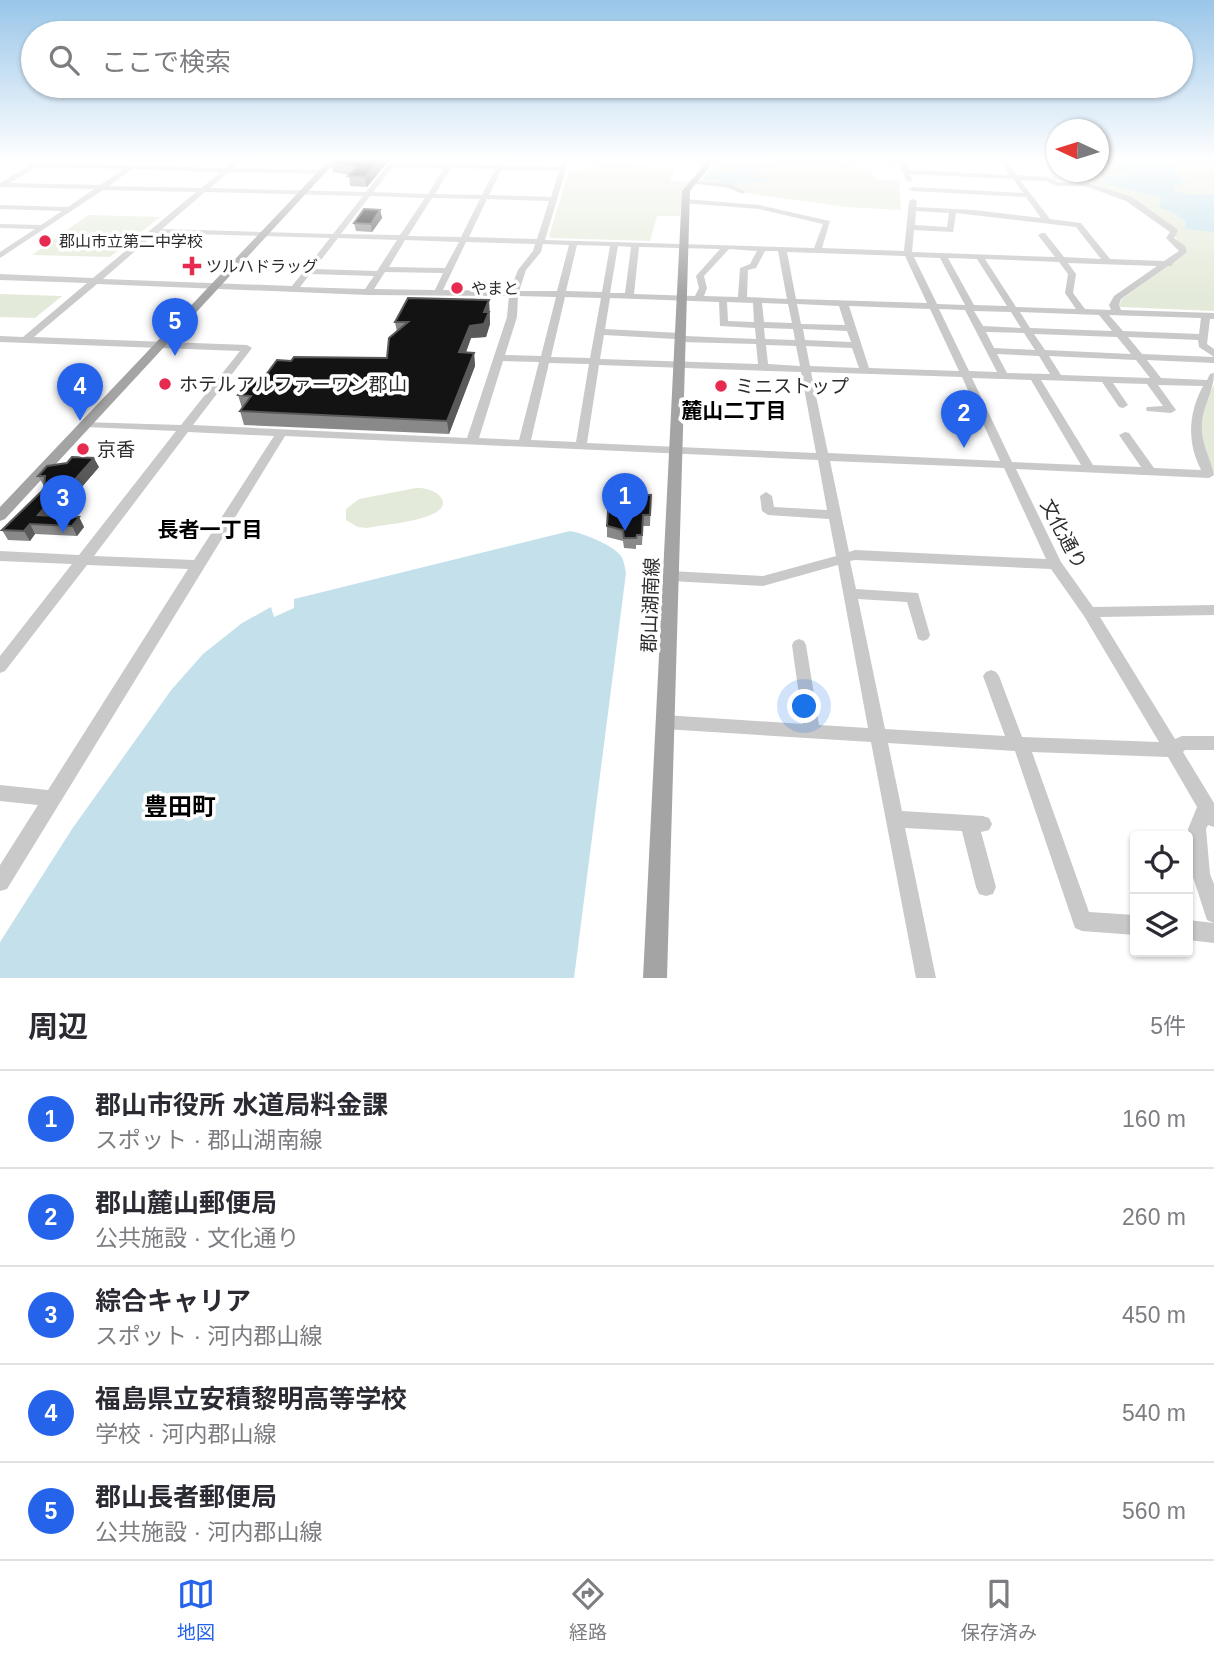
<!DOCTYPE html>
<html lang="ja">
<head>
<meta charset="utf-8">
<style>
	:root { --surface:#fff; --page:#f7f7f7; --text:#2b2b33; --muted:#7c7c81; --line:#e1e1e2; --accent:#2563eb }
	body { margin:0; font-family:Helvetica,"Noto Sans JP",sans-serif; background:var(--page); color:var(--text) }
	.controls { position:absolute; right:21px; bottom:21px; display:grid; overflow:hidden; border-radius:7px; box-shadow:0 2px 5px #0004 }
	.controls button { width:63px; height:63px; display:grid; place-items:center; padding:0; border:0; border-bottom:2px solid var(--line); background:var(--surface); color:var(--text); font:35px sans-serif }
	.compass { position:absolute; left:1046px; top:119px; width:63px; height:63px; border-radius:50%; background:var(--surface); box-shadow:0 2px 5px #0004; rotate:274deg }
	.you { position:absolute; left:805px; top:707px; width:24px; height:24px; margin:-18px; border:5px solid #fff; border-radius:50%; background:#1a73e8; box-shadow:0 0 0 10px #1a73e833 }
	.badge { display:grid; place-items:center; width:46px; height:46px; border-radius:50%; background:var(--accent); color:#fff; font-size:23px; font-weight:700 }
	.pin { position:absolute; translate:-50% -58px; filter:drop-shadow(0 2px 4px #0008) }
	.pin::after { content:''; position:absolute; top:37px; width:24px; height:21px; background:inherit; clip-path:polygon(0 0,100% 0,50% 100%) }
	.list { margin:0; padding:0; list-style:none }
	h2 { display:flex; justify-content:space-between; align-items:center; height:91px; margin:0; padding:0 28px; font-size:30px }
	h2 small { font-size:23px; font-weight:400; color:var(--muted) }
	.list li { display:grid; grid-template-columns:46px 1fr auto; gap:21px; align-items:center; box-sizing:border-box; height:98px; padding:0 28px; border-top:2px solid var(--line) }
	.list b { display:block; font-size:26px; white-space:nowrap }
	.list p { margin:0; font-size:23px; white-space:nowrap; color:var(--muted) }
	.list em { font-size:23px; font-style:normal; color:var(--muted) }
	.icon { flex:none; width:38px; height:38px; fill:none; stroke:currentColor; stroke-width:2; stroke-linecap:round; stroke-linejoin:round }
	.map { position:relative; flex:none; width:1214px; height:978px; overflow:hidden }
	.search { position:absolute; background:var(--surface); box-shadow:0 2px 5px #0004; left:21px; right:21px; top:21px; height:77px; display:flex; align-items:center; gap:18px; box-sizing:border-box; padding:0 24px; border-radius:38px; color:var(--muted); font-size:26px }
	.sheet { height:581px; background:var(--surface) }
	nav { display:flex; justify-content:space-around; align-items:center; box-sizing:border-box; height:98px; border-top:2px solid var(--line); background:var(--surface); font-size:19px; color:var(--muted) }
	nav a { display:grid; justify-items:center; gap:4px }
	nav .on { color:var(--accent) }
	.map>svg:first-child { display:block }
	.green { fill:#e4ead9 }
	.water { fill:#c4e1eb }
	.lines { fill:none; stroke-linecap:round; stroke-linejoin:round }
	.minor { fill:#c9c9c9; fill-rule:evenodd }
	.major { fill:#a4a4a4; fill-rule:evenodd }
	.wall { fill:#898989 }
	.shaded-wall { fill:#5a5a5a }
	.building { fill:#131313; stroke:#5a5a5a; stroke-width:2 }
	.poi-dot { fill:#e72a50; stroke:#fff; stroke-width:2.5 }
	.labels { text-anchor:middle; stroke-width:7; stroke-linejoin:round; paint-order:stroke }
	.far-poi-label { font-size:16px; fill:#2c2c2c; stroke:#fff; text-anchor:start }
	.poi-label { font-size:19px; fill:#2c2c2c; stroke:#fff; text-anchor:start }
	.street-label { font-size:19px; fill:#2c2c2c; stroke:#fff }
	.neighbourhood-label { font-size:21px; font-weight:bold; fill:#000; stroke:#fff }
	.near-neighbourhood-label { font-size:24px; font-weight:bold; fill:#000; stroke:#fff }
</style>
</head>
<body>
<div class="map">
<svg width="1214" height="978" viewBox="0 0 1214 978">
	<rect width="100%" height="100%" fill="#fff"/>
	<path class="green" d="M819,159L855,162L854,168L869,170L875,179L899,181L901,210L847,207L746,193L731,185L699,183L717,161L791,162Z
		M1050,159H1056V172H1098L1099,159H1209L1214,162V311L1121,307L1119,306L1122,299L1187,252L1175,237L1176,231L1116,195L1090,183L1053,180L1048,169L1042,166Z
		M593,160L675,168L670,180L688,182L682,190L680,216H657L650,241L551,238L549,236L569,171L584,172Z
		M88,215L160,217L110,257L32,255Z
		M0,294L62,296L35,318L0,317Z
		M1214,385V474C1198,445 1195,413 1214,385Z
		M416,488C439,487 457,506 428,516C410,523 387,524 367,528L358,527L346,520V509L359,499Z"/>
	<path class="water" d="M1099,159H1161L1177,162L1174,173L1185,184L1174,186V191L1189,195L1214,194V232L1185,229L1186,222L1178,215L1159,207L1162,198L1107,184L1106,179L1098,173L1118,178L1131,173L1113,169L1108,164H1099Z
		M731,168L758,170L759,172L751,176L772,180L731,184L706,180L715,170L731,172Z
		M570,531C583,533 613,545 621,556C624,560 625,568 626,573L574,978H0V942L72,829L172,689L203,654L242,623L271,607L274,617L294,608V599Z"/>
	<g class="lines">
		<path class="minor" d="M40,159L45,161L43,163L226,168L236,159H243L234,168L323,170L326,172L323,174L229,172L210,188L366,192L392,159H398L396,163L447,164L451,161L454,163L453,164L496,165L501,161L504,163L503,166L560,167L563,159H569L545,240L814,248L823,224L759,209L682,203V199H685L759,205L830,221L822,248L904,251L909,201L913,199L917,201L916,207L974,210L1041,218L1026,197L912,191L908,189L912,187L1023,193L1013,179L910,174L912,180L909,182L906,180L900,165L847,159H904L909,170L1010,175L1000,162L981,159L1043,160L1046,162L1045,163L1006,161L1017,175L1047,177L1058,182L1088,183L1132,197L1177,229L1178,231L1174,238L1185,246L1187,252L1173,263L1172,266H1168L1121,299L1119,305L1121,310L1214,313V319H1210L1207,344L1214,349V357L1199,347L1198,340L1128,337L1142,354L1214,357V363L1147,360L1161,378L1207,380L1210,374L1214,373C1214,390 1204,404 1202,421C1200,443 1210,456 1214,475L1209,478L1016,469L1061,562L1093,607L1214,605V615L1100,617L1175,739L1182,736H1214V750H1185L1183,752L1214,803V827L1208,825L1206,829L1210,874L1214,884V923L1207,920L1192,874L1188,829L1197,807L1168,757L1032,752L1089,912L1135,915V935L1082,931L1075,928L1015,751L888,743L902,811L983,816L989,818L992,824L989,830L981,832L996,887L993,894L986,896L979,894L976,887L962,831L905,828L936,978H916L871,742L664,729L658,727L656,722L658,717L664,715L803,724L792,645L794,641L799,639L804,641L806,645L819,725L868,728L838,565L763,586L670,581L665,579L663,576L665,573L670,571L763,576L836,556L829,519L768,515L762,511L760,496L766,492L772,496L774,507L827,510L818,460L285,436L7,889L0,891V865L38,805L0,801V785L48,790L188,569L87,565L5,671L0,673V656L72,564L0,561V551L79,555L176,431L86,427L82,426L80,424L82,422L181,425L240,351L0,342V336L23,337L87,283L0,280V274L93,278L196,192L103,190L0,258V252L35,229L0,228V224L41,225L62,211L0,209V205L68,207L94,189L0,187V183ZM37,167L124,169L100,185L10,183ZM393,167L444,168L428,194L373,192ZM451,168L495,169L482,195L435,194ZM132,169L221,172L201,188L109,186ZM501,170L559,171L551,197L489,195ZM1020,180L1046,181L1057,186H1085L1126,201L1170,232L1166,238L1179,251L1164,261L1110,259L1081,223L1050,219ZM205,192L363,196L333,234L162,229ZM370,196L425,198L400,235L341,234ZM432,198L480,199L461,237L408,236ZM487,199L549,201L537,239L469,237ZM916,211L949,213L947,227L915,225ZM956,213L1076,227L1101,259L1064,257L1045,233H1042L1038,235L1055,257L912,252L914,230L953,232ZM156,233L330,238L292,286L103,279ZM338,238L397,240L377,271L314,269ZM405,240L459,242L445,268L389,267ZM466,242L535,244L533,251L518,270L510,291L443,290ZM543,244L569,245L557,291H519L526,270L541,252ZM577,245L610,246L602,292L566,291ZM618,246L631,247L625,293H610ZM639,247L720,249L696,276L699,288L695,296L634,294ZM729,249L757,251L750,264L740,268L738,297L704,296L707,288L704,276ZM765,251H778L787,299L747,297L748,270L756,268ZM787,252L905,256L927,303L796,299ZM914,257L940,258L965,305L937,304ZM948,258L977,259L1007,306L974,305ZM985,259L1059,262L1068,274L1065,293L1076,309L1016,307ZM1068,263L1157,266L1114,296L1109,305L1111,310L1085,309L1073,293L1076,274ZM385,272L443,273L435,290L374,289ZM310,274L374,276L365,289L300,287ZM97,284L368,295L509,296L507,317L467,438L193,425L252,348L247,345L34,337ZM518,296L556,297L541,356L505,355L517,317ZM565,297L601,298L590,358L551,357ZM610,298L719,302L720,326L755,328L756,339L685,336L680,333L605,329ZM727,302L753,303L754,322L728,321ZM762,303L788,304L792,323L764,322ZM797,304L839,306L845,325L801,324ZM849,306L930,309L959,371L869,368ZM939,309L965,310L997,372L969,371ZM974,311L1011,312L1021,328L983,326ZM1020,312L1099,315L1112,331L1030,328ZM1109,315L1201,318L1199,334L1123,331ZM764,328L793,329L795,340L765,339ZM803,329L847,331L851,342L805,340ZM986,332L1024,333L1035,350L994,348ZM1034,334L1117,337L1131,354L1045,350ZM604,335L675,339L680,342L756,344L758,364L600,359ZM766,345L796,346L800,366L768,364ZM806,346L852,348L859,368L810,366ZM997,354L1039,356L1050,374L1007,373ZM1049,356L1136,360L1150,378L1061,375ZM503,361L539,362L519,440L479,438ZM549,363L589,364L576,442L531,440ZM599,365L801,372L816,453L587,443ZM811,372L962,377L1000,461L828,453ZM972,378L1031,380L1081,465L1012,462ZM1041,380L1102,382L1119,407L1123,408L1128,405L1113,383L1147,384L1163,406L1147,407L1146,409L1147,411L1171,413L1176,410L1158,385L1203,386C1188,414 1187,442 1201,470L1154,468L1129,433L1125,432L1119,435L1141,467L1093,465ZM188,432L274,436L194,560L94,556ZM830,461L1004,468L1046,559L855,550L849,552ZM855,560L1051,569L1084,616L1159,742L1022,737L999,676L996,672L991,670L986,672L983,676L1005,736L885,729L858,599L907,602L918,639L923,641L928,639L930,635L918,593L856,589L850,561Z
			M673,159H696L713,163L710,165Z
			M735,159H810L807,161Z
			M1209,159H1214V163Z
			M692,180L731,184L746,192L742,194L729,188L690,183V181Z
			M1188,920L1214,923V943L1188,940Z"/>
		<path class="major" d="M330,159H338L5,519L0,521V507Z
			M709,159H716L690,191L667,978H643L682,191Z"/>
	</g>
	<path class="wall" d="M390,159L367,187L350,186L349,175L333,172L331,162Z
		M380,210L382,218L372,232L356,231L354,223Z
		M489,300L490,324L486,337L471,338L466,353H474L475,366L449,434L244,425L240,411L242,408L238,395L262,380L291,361L387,358L397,332L395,322Z
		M99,467L69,502H63L52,516L79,517L84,527L77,536L35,534L30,541L8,540L2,530L44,489V486L38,476Z
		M651,495L650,526H643L642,545H636V549L624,548L623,541L607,537V526Z"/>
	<path class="shaded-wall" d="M380,159H390L367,187L365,177Z
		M380,210L382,218L372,232L371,224Z
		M489,300L490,324L486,337L471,338L461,365L459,352L470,326L484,312Z
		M474,353L475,366L449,434L447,421Z
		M94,458L99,467L69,502L64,492Z
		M58,492L63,502L44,525L38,515Z
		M79,517L84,527L77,536L72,526Z
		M30,524L35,534L30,541L24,531Z"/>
	<path class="building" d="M333,159H380L365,177L348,176L356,167L331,162Z
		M364,209L380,210L371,224L354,223Z
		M408,298L489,300L484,312H489L484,324L470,326L459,352L474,353L447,421L240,411L251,396L238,395L249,380H262L277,360L291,361L294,357L387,358L389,338L408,322H395Z
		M72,457L94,458L64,492H58L38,515L79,517L72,526L30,524L24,531L2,530L44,489L45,476H38L47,466L67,463Z
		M622,494L651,495L650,515H643L642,535H637L636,538H624L623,530L607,526L609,497L622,498Z"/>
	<linearGradient id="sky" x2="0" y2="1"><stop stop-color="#99c6e9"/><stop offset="0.54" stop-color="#fff"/><stop offset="1" stop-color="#fff" stop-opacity="0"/></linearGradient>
	<rect width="1214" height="296" fill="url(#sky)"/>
	<g class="poi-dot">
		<circle cx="45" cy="241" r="7"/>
		<path d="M188.5 255.5h7v7h7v7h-7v7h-7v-7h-7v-7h7z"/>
		<circle cx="457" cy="288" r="7"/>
		<circle cx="165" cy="384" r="7"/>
		<circle cx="721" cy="386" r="7"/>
		<circle cx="83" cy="449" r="7"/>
	</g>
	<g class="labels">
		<g class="far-poi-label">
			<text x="59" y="247">郡山市立第二中学校</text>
			<text x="206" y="272">ツルハドラッグ</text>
			<text x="471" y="294">やまと</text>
		</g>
		<g class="poi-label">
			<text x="179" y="391">ホテルアルファーワン郡山</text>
			<text x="735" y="393">ミニストップ</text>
			<text x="97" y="456">京香</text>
		</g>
		<g class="street-label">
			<text transform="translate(1064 534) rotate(62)" y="7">文化通り</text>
			<text transform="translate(650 605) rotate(-88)" y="7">郡山湖南線</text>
		</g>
		<g class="neighbourhood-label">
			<text x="734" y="418">麓山二丁目</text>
			<text x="210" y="537">長者一丁目</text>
		</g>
		<g class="near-neighbourhood-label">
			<text x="180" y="815">豊田町</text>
		</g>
	</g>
</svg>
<div class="controls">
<button><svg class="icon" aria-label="locate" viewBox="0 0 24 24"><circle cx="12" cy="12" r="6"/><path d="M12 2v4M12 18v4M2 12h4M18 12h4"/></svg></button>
<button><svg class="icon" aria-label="layers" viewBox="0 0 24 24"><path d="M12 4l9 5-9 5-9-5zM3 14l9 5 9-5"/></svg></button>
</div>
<svg class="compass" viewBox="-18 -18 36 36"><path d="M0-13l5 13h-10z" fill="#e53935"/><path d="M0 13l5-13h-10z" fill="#7c7c81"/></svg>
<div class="you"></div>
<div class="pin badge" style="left:625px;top:531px">1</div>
<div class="pin badge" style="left:964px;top:448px">2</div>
<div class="pin badge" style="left:63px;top:533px">3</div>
<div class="pin badge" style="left:80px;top:421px">4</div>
<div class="pin badge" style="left:175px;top:356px">5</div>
<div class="search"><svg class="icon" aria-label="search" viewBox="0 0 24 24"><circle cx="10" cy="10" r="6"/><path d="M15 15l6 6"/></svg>ここで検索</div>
</div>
<section class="sheet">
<h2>周辺<small>5件</small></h2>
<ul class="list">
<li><span class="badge">1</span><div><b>郡山市役所 水道局料金課</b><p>スポット · 郡山湖南線</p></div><em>160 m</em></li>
<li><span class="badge">2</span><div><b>郡山麓山郵便局</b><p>公共施設 · 文化通り</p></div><em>260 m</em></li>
<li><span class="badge">3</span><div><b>綜合キャリア</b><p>スポット · 河内郡山線</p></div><em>450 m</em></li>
<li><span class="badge">4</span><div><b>福島県立安積黎明高等学校</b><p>学校 · 河内郡山線</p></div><em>540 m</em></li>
<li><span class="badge">5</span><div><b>郡山長者郵便局</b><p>公共施設 · 河内郡山線</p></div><em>560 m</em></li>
</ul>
</section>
<nav>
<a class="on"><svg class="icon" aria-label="map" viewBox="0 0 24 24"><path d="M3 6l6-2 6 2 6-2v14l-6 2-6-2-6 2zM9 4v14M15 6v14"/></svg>地図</a>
<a><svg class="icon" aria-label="directions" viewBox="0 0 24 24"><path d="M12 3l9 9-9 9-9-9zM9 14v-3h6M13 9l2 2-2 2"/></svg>経路</a>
<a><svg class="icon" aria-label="saved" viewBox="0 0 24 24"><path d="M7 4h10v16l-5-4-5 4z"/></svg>保存済み</a>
</nav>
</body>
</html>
